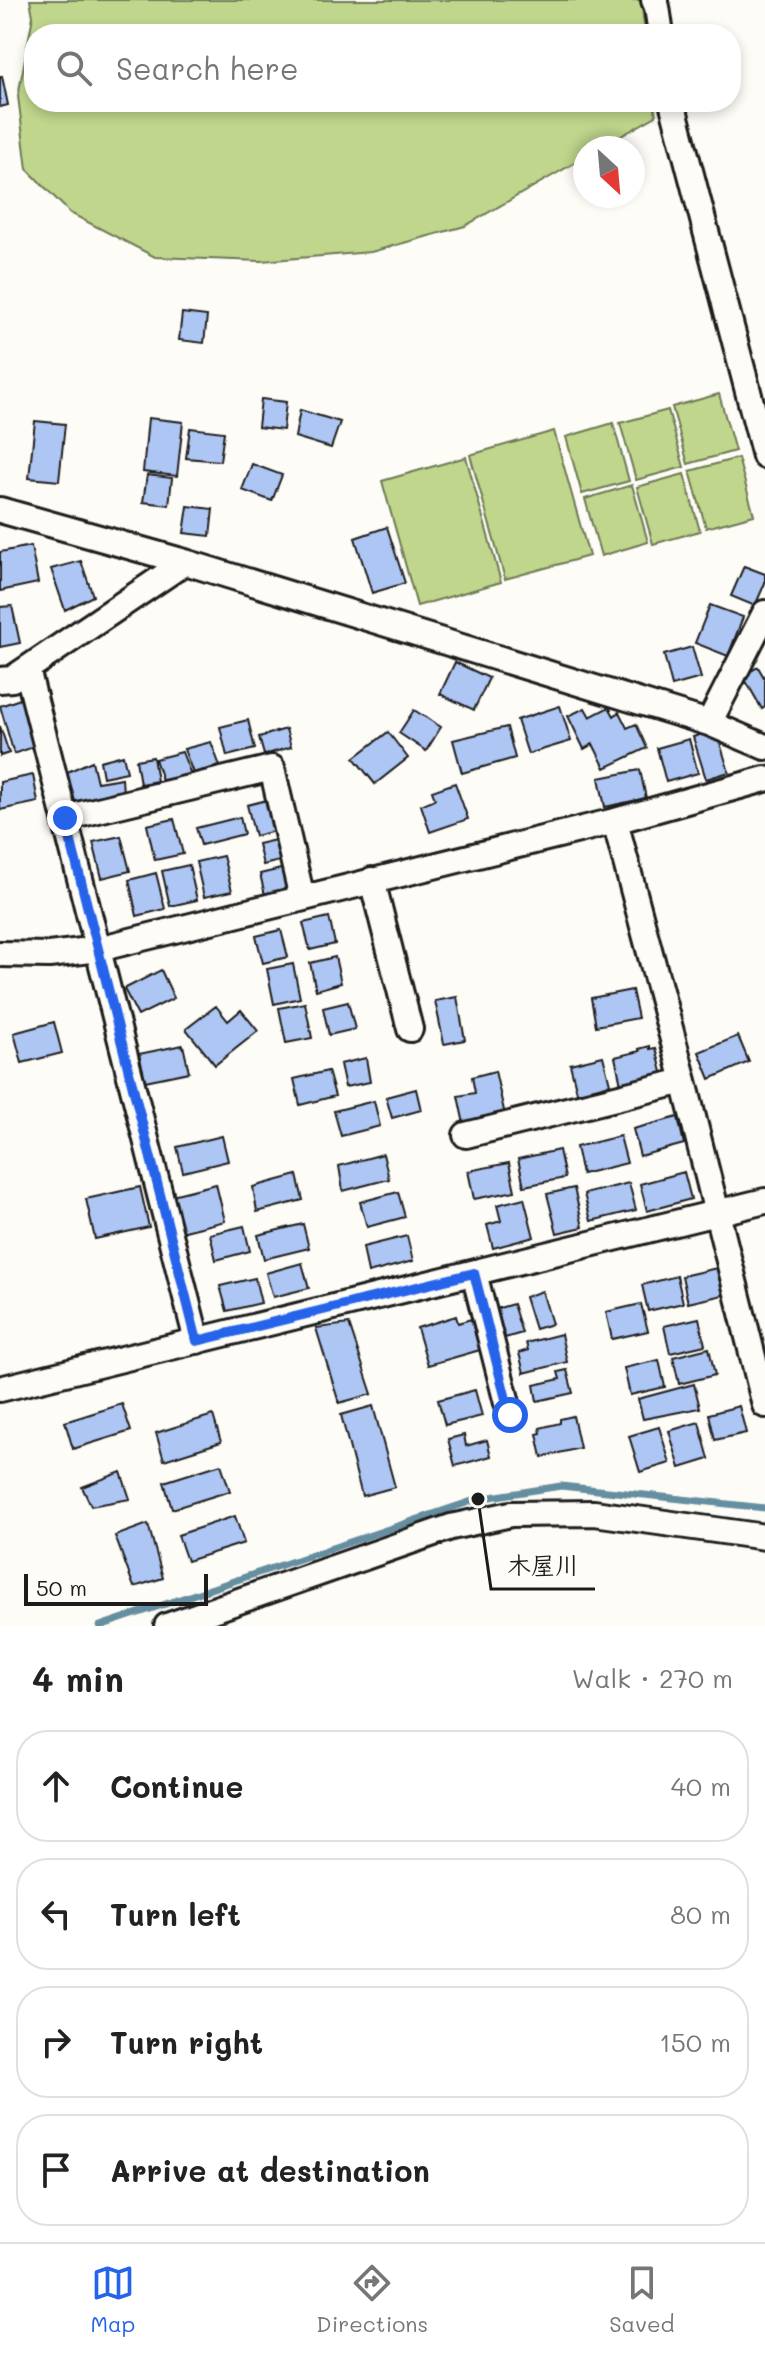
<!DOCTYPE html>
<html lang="en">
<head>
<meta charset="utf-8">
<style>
	:root { --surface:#fff; --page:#f6f6f6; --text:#222; --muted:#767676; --line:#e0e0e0; --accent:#2563eb }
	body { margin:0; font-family:Mali,"Klee One",sans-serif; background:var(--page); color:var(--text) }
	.compass { position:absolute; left:573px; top:136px; width:72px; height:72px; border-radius:50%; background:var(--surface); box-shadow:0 4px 12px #0003; rotate:154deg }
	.scale { position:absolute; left:24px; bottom:20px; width:184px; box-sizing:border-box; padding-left:8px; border:4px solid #1c1c1c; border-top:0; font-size:22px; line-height:28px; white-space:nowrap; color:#1c1c1c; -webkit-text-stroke:6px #fdfcf7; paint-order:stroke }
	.stop { position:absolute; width:24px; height:24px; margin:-18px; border:6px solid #2563eb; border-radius:50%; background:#fff }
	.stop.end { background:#2563eb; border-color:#fff; box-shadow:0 2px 8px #0008 }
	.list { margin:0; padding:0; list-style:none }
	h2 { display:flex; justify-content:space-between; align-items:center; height:104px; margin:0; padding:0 32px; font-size:34px }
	h2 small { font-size:26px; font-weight:400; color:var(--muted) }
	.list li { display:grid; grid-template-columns:52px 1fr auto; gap:24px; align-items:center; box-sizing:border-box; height:112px; margin:0 16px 16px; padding:0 16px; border:2px solid var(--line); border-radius:32px }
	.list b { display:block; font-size:30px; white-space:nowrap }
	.list em { font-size:26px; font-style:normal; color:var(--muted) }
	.icon { flex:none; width:44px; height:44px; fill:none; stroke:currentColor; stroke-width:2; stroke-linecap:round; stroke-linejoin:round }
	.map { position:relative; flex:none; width:765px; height:1626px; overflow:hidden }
	.search { position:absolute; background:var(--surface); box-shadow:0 4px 12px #0003; left:24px; right:24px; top:24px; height:88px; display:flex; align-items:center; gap:20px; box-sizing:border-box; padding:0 28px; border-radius:32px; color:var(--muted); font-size:30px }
	.sheet { height:616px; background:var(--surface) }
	nav { display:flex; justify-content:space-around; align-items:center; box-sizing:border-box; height:112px; border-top:2px solid var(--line); background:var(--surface); font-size:22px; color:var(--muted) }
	nav a { display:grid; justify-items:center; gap:4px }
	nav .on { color:var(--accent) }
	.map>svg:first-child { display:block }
	.green { fill:#bfd68c; stroke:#6e7954; stroke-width:2 }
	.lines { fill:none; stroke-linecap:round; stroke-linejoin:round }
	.stream { stroke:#658ea0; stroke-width:7 }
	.building { fill:#aec6f4; stroke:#1c1c1c; stroke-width:2 }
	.minor-casing { stroke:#1c1c1c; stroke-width:30 }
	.minor { stroke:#fdfcf7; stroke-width:24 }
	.route { stroke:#2563eb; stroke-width:10 }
	.leader { fill:none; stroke:#1c1c1c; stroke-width:3 }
	.callout-dot { fill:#1c1c1c; stroke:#fdfcf7; stroke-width:3 }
	.callout-label { font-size:24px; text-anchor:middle; font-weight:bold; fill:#1c1c1c; stroke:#fdfcf7; stroke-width:6; stroke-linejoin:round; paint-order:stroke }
</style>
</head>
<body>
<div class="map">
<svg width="765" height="1626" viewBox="0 0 765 1626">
	<rect width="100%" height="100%" fill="#fdfcf7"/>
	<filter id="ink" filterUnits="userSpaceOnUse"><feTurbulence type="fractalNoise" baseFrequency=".0125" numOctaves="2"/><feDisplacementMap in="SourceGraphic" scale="16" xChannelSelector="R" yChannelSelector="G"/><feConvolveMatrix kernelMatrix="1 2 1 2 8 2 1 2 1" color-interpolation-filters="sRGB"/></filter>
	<g filter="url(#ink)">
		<path class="green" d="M30,0H641L645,34H34V102H654L656,116L600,148H585V157L465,226L371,252L261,261L155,257L70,213L27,169L18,96L33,16Z
			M719,394L735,451L688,464L672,407Z
			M668,410L684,467L636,480L620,423Z
			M613,423L629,481L582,494L566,437Z
			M554,431L589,556L505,579L470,455Z
			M466,457L501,582L417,606L382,481Z
			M738,458L754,515L706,528L690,471Z
			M684,474L700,531L653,544L637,487Z
			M632,485L648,542L601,556L585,499Z"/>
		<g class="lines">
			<path class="stream" d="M100,1626L478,1499L561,1486L765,1508"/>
		</g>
		<path class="building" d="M2,76L8,105L0,107V77Z
			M182,313L207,316L204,343L179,340Z
			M261,399L286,402L283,430L258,427Z
			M300,410L340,422L331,448L295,437Z
			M148,418L183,422L177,476L143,472Z
			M35,421L65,424L59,481L29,478Z
			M190,428L224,432L220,461L186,458Z
			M252,464L282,475L272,501L242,490Z
			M147,475L172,478L169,505L143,502Z
			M188,506L213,509L210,536L184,533Z
			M387,527L405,583L372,593L355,538Z
			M31,546L38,583L0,591V552Z
			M81,561L93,596L65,610L51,569Z
			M744,566L765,574V583L755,606L731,596Z
			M710,605L743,617L728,656L695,643Z
			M12,606L20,643L0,647V607Z
			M692,647L701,678L672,686L664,655Z
			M455,662L489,678L474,710L440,694Z
			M758,667L765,679V707L762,709L743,676Z
			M23,698L39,745L14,754L0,706Z
			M560,706L571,741L528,754L517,720Z
			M609,707L614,716L619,712L627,728L636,724L647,748L605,768L593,744L584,749L568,716L585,708L590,717Z
			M414,710L441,727L426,751L399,733Z
			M248,720L255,749L227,756L220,727Z
			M0,726L9,753L0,756Z
			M507,727L515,758L462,773L453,740Z
			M286,729L291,747L264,755L259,737Z
			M716,730L729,772L706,779L693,737Z
			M388,732L408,758L375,784L354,758Z
			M689,739L698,773L666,782L657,748Z
			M211,742L220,766L193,773L184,749Z
			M182,752L191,775L163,783L155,759Z
			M123,755L127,772L103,777L100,761Z
			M153,757L157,781L140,784L136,760Z
			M92,761L97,782L122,778L123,794L72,807L65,773Z
			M640,770L646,798L605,807L599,778Z
			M33,775L38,802L0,810V782Z
			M455,783L468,819L430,832L421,805L435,799L432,791Z
			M275,798L283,829L255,836L247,805Z
			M240,817L244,834L201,845L196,828Z
			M174,819L183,854L155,860L147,825Z
			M121,836L130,871L102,878L93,842Z
			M284,838L288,859L263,865L258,844Z
			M223,856L232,891L204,897L196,862Z
			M189,865L197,900L170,906L162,871Z
			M285,868L290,889L265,895L260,874Z
			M156,873L165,909L137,916L129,880Z
			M329,917L335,944L310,950L303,923Z
			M281,930L288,957L263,963L256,936Z
			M335,957L341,983L316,990L310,963Z
			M293,964L300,998L274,1004L267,969Z
			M161,970L174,998L138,1016L124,989Z
			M632,990L638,1018L596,1026L591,998Z
			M457,997L465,1040L444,1044L435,1001Z
			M348,1002L355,1029L329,1035L323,1008Z
			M305,1003L312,1038L286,1043L279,1008Z
			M216,1006L228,1021L241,1010L258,1031L215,1065L186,1029Z
			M54,1022L62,1053L22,1063L14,1033Z
			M738,1036L749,1062L710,1079L699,1052Z
			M183,1045L189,1072L145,1081L139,1054Z
			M650,1046V1049L656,1048L663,1076L621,1084L615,1057L640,1051L639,1049Z
			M603,1056L610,1084L591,1089L592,1092H577L570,1064Z
			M366,1058L370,1082L345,1087L340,1064Z
			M328,1071L335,1096L300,1105L294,1079Z
			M495,1071L505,1115L464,1124L458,1096L475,1093L472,1077Z
			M416,1089L421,1110L392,1118L386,1097Z
			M374,1101L380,1126L341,1136L334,1111Z
			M678,1117L684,1144L640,1156L633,1129Z
			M222,1136L228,1161L183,1172L177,1147Z
			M620,1136L627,1163L582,1174L576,1147Z
			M559,1150L565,1178L524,1186L518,1159Z
			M383,1154L389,1179L343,1191L339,1166Z
			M509,1163L515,1191L474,1199L468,1171Z
			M684,1172L691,1199L647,1211L640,1184Z
			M297,1175L303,1200L257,1212L253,1187Z
			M629,1183L636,1210L591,1221L584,1194Z
			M216,1184L225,1221L181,1232L172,1195Z
			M140,1187L149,1227L95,1239L86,1199Z
			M574,1188L583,1227L557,1233L547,1194Z
			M398,1192L405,1217L367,1227L360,1202Z
			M524,1198L534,1237L493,1248L487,1225L501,1221L497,1205Z
			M303,1224L309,1248L264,1259L258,1235Z
			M244,1226L250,1251L216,1260L210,1234Z
			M407,1236L413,1261L368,1273L363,1247Z
			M302,1263L309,1288L273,1297L266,1273Z
			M717,1268L723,1295L688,1303L682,1276Z
			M677,1276L683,1303L648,1311L642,1285Z
			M255,1278L261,1303L227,1311L220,1286Z
			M542,1291L552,1324L535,1329L525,1297Z
			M513,1304L522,1333L505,1338L496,1309Z
			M641,1304L648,1331L612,1339L606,1312Z
			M456,1316L458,1323L471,1319L480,1350L428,1365L417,1328Z
			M699,1318L705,1345L670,1353L664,1326Z
			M349,1324L372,1394L339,1403L316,1328Z
			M561,1334L567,1362L524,1373L519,1353L528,1350L526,1343Z
			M709,1348L715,1375L679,1384L673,1357Z
			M659,1360L665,1387L630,1395L624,1368Z
			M567,1370L573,1393L537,1401L534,1385L560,1379L558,1372Z
			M694,1384L700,1408L643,1419L638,1399Z
			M475,1390L482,1416L445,1425L438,1400Z
			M122,1404L131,1431L73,1449L65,1422Z
			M373,1406L395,1487L362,1496L341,1415Z
			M739,1406L746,1433L715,1440L709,1414Z
			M213,1415L221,1442L164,1460L156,1433Z
			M573,1416L580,1448L542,1457L537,1434L541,1433L540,1428L560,1423V1419Z
			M699,1422L709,1459L680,1468L669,1431Z
			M659,1427L670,1463L640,1472L629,1436Z
			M464,1435L466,1446L487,1440L491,1456L455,1466L448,1439Z
			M221,1464L230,1491L172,1509L164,1482Z
			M121,1472L130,1499L91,1506L82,1487Z
			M235,1516L244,1543L187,1561L178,1535Z
			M148,1524L163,1578L134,1587L115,1536Z"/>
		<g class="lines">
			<g class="minor-casing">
				<path id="minor" d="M654,0L657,7L661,34
					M672,102L765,456
					M0,510L185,562L709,723L765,747
					M27,669L197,1341
					M0,680L12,679L185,562
					M709,723L765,613
					M65,818L272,768L302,898
					M615,821L684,1081L765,1405
					M372,880L410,1029
					M0,954L49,955L98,949L615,821L765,779
					M466,1135L684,1081
					M474,1273L510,1415
					M0,1389L765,1201
					M167,1626L451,1527L511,1514L594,1513L765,1537"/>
			</g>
			<use href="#minor" class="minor"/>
		</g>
	</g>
	<g class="lines" filter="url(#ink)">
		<path class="route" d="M65,818L197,1341L474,1273L510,1415"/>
	</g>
	<path class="leader" d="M478 1499L491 1589H595"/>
	<circle class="callout-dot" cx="478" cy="1499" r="8"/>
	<g class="callout-label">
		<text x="543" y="1574">木屋川</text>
	</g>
</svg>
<svg class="compass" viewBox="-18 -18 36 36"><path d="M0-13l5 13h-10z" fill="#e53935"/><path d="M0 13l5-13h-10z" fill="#767676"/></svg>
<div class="scale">50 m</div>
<div class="stop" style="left:510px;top:1415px"></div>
<div class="stop end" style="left:65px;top:818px"></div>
<div class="search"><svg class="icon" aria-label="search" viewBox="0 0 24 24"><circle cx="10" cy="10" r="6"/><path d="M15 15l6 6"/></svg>Search here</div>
</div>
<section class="sheet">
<h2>4 min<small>Walk · 270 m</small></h2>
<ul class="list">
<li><svg class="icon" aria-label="ahead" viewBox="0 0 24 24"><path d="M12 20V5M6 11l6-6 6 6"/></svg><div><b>Continue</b></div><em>40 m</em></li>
<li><svg class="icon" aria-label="left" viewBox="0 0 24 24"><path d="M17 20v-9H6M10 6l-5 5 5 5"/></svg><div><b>Turn left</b></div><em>80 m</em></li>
<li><svg class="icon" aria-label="right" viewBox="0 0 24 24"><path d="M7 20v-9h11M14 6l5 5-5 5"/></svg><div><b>Turn right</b></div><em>150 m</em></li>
<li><svg class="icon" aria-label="arrive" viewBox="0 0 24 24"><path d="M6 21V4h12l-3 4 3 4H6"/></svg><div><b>Arrive at destination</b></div></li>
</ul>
</section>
<nav>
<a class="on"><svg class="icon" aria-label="map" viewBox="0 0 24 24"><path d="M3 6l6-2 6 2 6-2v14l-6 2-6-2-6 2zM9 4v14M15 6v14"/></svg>Map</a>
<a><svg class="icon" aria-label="directions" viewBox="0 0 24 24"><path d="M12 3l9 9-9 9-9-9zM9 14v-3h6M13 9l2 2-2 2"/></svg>Directions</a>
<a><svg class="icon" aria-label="saved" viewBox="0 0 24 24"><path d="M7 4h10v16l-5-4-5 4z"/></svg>Saved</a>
</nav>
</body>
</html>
